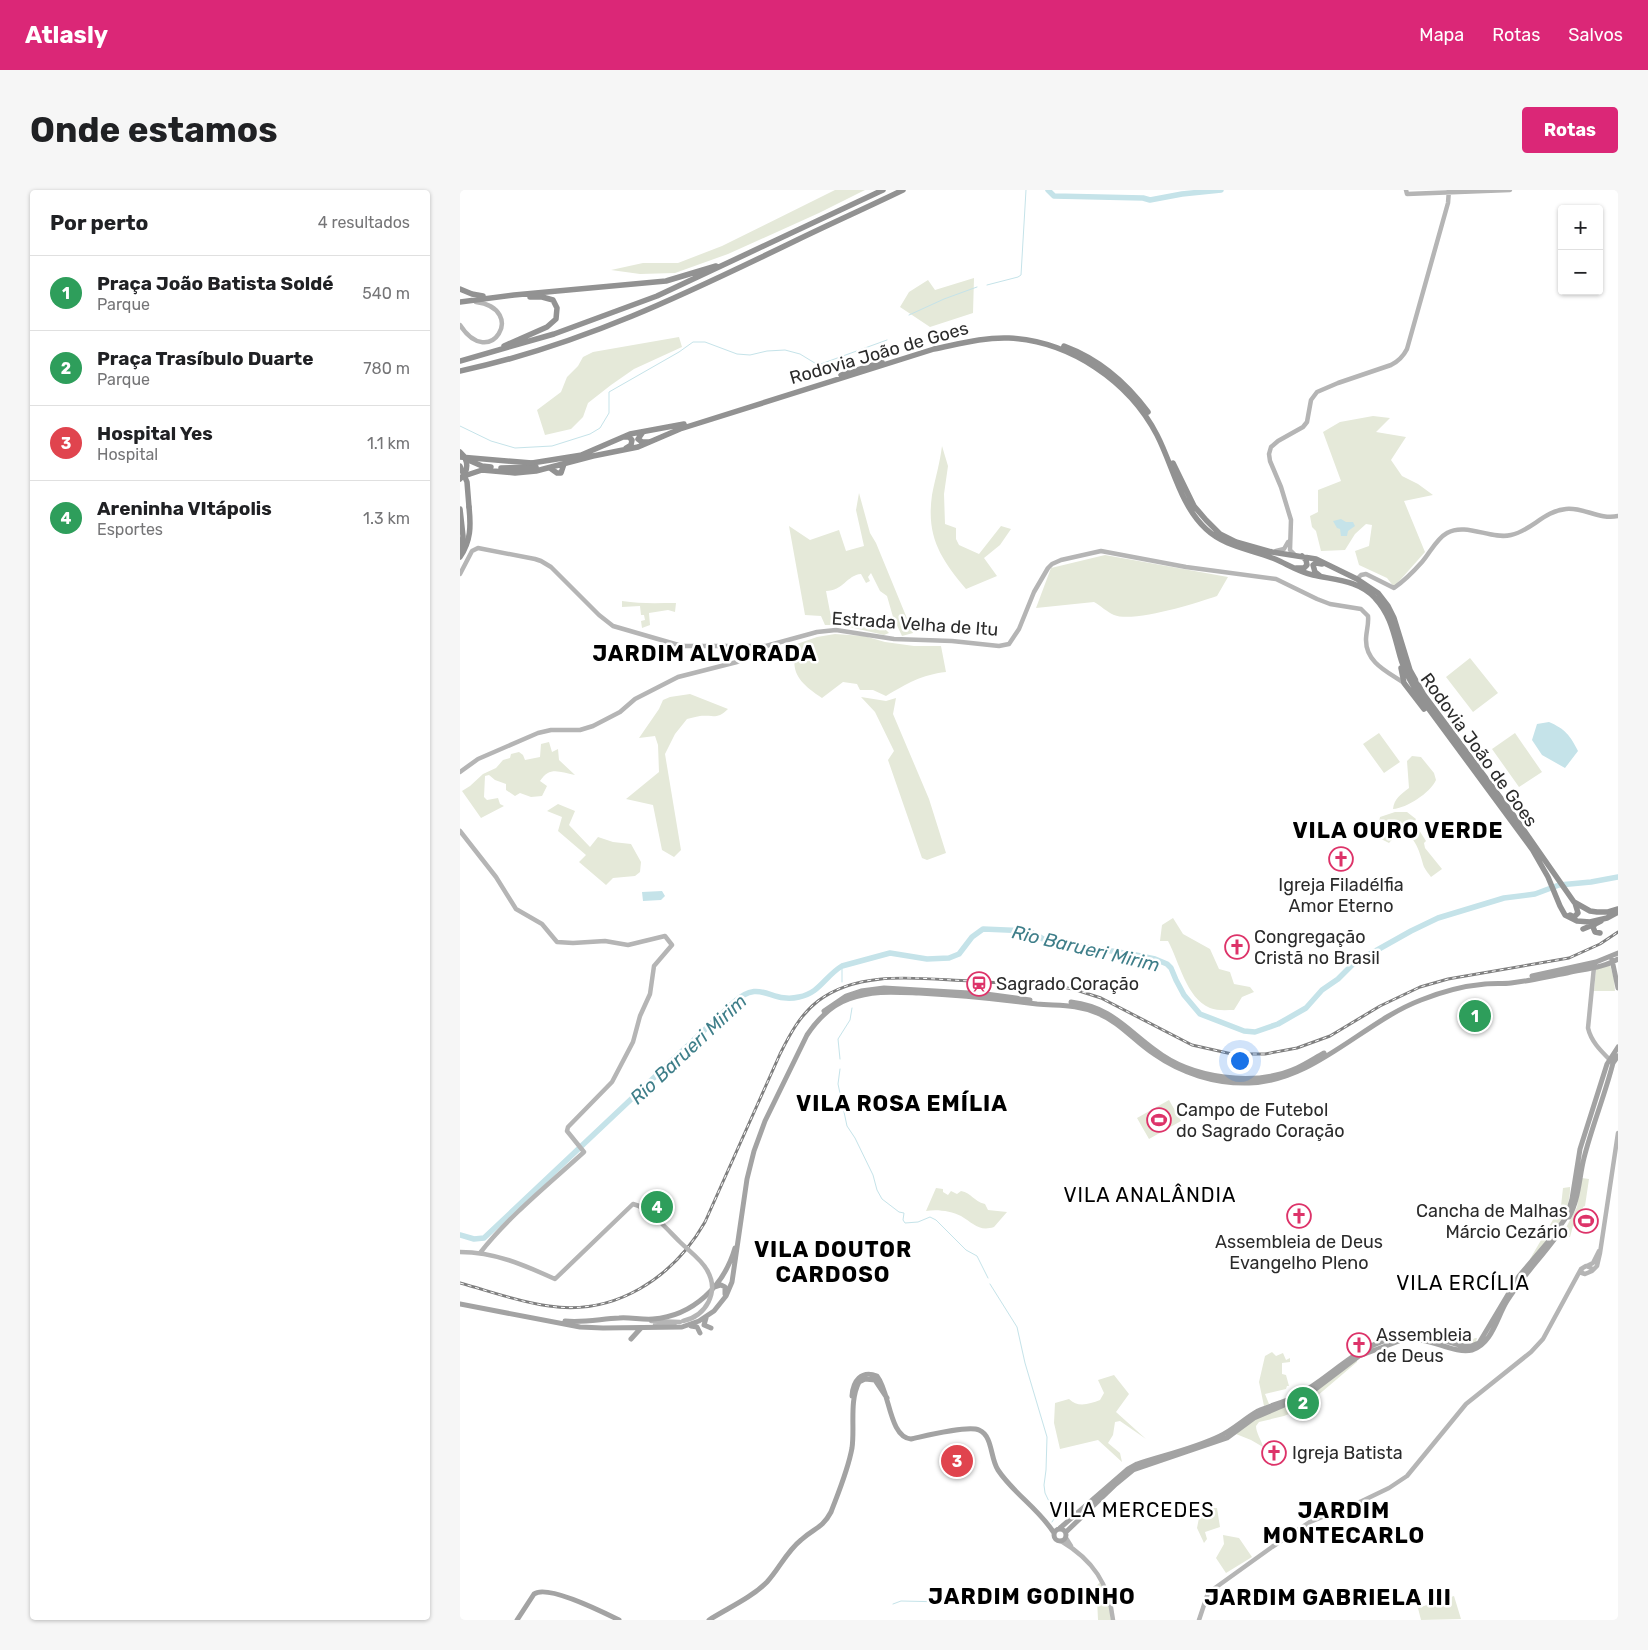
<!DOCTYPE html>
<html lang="pt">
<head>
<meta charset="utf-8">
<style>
	:root { --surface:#fff; --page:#f6f6f6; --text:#202124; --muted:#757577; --line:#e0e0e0; --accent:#db2777 }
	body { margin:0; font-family:Rubik,sans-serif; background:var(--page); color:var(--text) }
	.controls { position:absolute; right:15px; top:15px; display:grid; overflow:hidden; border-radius:5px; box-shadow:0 1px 4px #0004 }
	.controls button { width:45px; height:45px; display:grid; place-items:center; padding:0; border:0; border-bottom:1px solid var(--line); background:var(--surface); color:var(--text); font:25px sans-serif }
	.you { position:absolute; left:779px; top:870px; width:18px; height:18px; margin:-12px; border:4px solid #fff; border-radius:50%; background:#1a73e8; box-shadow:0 0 0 8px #1a73e833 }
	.badge { display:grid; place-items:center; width:32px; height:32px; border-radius:50%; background:var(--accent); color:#fff; font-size:16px; font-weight:700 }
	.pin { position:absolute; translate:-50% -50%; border:2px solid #fff; box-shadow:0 1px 5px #0006 }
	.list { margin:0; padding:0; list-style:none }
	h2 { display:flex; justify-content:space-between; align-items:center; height:65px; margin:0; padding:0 20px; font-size:21px }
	h2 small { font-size:16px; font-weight:400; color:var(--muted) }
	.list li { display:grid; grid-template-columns:32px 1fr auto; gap:15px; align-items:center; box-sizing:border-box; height:75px; padding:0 20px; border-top:1px solid var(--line) }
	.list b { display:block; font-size:19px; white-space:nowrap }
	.list p { margin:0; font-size:16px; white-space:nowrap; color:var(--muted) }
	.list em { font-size:16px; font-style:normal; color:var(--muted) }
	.map { position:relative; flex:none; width:1158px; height:1430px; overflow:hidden; border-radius:5px }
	header { display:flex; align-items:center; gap:30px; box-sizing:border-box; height:70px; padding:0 25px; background:var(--accent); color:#fff }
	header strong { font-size:24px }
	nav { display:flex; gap:28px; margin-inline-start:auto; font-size:18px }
	.intro { display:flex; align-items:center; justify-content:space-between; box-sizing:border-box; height:120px; padding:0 30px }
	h1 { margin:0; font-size:35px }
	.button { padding:12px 22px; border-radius:5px; background:var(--accent); color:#fff; font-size:18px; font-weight:700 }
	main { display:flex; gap:30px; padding:0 30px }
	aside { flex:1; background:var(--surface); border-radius:5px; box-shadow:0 1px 4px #0004 }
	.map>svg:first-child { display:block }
	.green { fill:#e5e9d9 }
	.water { fill:#c5e3e9 }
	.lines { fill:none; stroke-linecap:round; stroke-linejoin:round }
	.stream { stroke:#c5e3e9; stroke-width:1 }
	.river { stroke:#c5e3e9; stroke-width:5.5 }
	.secondary { stroke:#b5b5b5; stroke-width:4.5 }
	.primary { stroke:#a3a3a3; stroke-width:5 }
	.highway { stroke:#929292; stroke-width:5.5 }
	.rail-casing { stroke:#808080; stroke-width:3 }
	.rail { stroke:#fff; stroke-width:1; stroke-dasharray:4; stroke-linecap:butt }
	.secondary-bridge { stroke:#b5b5b5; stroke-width:4.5 }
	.highway-bridge { stroke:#929292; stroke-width:5.5 }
	.labels { text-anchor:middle; stroke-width:5; stroke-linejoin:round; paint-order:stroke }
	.street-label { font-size:18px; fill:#2b2b2b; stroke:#fff }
	.poi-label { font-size:18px; fill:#2b2b2b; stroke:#fff; text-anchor:start }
	.water-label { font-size:19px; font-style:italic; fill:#3e7e89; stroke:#fff }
	.quarter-label { font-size:20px; letter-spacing:1px; fill:#000; stroke:#fff }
	.district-label { font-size:22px; font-weight:bold; letter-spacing:1px; fill:#000; stroke:#fff }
</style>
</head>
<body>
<header>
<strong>Atlasly</strong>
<nav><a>Mapa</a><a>Rotas</a><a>Salvos</a></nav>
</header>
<div class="intro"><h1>Onde estamos</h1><a class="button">Rotas</a></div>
<main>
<aside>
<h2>Por perto<small>4 resultados</small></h2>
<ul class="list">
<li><span class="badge" style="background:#2e9e5b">1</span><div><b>Praça João Batista Soldé</b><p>Parque</p></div><em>540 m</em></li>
<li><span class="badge" style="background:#2e9e5b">2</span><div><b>Praça Trasíbulo Duarte</b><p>Parque</p></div><em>780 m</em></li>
<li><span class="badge" style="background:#e0444e">3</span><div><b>Hospital Yes</b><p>Hospital</p></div><em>1.1 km</em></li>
<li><span class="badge" style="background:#2e9e5b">4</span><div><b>Areninha VItápolis</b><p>Esportes</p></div><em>1.3 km</em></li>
</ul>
</aside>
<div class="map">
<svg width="1158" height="1430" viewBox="0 0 1158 1430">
	<rect width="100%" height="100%" fill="#fff"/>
	<path class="green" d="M375,0H405L359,23L268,64L215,83L180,84L151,80L183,73H218L262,56Z
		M514,88L513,123L470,137L440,117L449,102L468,90L475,100Z
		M219,147L222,157L174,179L151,195L128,213L123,227L111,239L85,245L77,220L101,202L107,187L118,176L123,167L133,162Z
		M913,226L930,228L916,242L946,247L931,270L942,286L958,294L973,305L944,311L965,362L934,397L927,388L899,375L895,361L909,356L912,335L906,334L895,344L885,360L861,361L856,341L852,337L850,326L858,322V300L881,291L863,242L880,232Z
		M482,256L488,276L484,304L485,334L496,338V349L499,355L519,364L541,336L551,339L540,355L524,368L537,386L506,399C481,369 466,347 472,305C475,289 480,273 482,256Z
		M399,303L410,343L416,353L453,443L442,446L433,427L427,406L420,401L411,383L408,387L410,391L406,393L401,384C387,385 383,401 366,401L371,427L406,437L425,439L429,443L424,445L381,435H365L361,426L345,425L329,336L350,350L379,340L386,361L404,356L396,320Z
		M645,365L768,387L757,406C737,413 673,433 654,425C647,422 641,416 634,412L576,418L591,378Z
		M162,411C180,414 198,413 216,413L215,422L208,420L189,423L190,435L182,438L181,431L185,430L184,425H181L180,416L162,417Z
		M375,444L404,446L425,452L454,456H481L486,482C461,485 448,493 426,506L413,500H400L397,494L383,492L362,508C339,492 329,483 337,454L357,447Z
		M1010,468L1038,503L1013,522L986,487Z
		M230,504L268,519C257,530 253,525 240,526C235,527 231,528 227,529L215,544L205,564L221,660L214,667L202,660L193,615L166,609L199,582L198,555L195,546L179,548L199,519L203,510L210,507Z
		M401,507L426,511L436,508L433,524L469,609L486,663L467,670L462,668L428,570L434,561L415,522Z
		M919,543L940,572L924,583L903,554Z
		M1055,543L1082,582L1059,597L1032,559Z
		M89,552L92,562L98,559L99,570L115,585C99,582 90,576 80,591L87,596L82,606L71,607L60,603L55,606L46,600V594L35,590L29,585L25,586L24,607L27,610L38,608L40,614L44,616L21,628L2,601L10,596L23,584L36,578L43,570L50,568L51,564L59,562L63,565L65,570L80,567L81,554Z
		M952,566L961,567L974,583L976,590C970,603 947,618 933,619C934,609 941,604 949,598L947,571Z
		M98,614L115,621L109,635L130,657L138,647L153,652L171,654L181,672L180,682L175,686L153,688L146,695L119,672L126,665L98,641L102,627L87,621Z
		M935,622H947L956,629L955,631L951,632L950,636L953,639L957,637L966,651L964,653L965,658L982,679L971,687C969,684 966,681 964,677C961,668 956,643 943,646C937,647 934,647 929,653L921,649L917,641L920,627Z
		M713,728L723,744L750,759L759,779L770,782L774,794L790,797L794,802L782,807L774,820C767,820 757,821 750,818C726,808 719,771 708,751H700L702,735Z
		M1150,775L1154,789L1155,801H1134L1136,778Z
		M709,910L721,931L689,949L677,928Z
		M1122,988L1129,989L1125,1016L1123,1017L1119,1038L1113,1036L1110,1047L1102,1045L1117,1017Z
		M1110,997C1111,1025 1089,1048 1073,1069H1070L1101,1016L1103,998Z
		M476,998L483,999V1002L488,1005L491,1001L497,1004L501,1001C512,1003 513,1011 525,1014L528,1020L547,1022L534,1037C519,1042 513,1033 501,1026C491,1021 477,1019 466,1021Z
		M952,1140L1010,1151L1015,1148H1017L1016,1152L1010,1154L971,1146L935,1148L943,1142Z
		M812,1162L816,1166L823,1163L826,1170L830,1168V1172L822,1173V1184L826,1185L829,1196H827L826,1199L805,1204L809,1214L804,1216L799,1192L805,1166Z
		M897,1170V1172L843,1218L824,1226L799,1232L796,1236C796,1243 801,1249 803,1257L791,1250L776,1244L794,1229L845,1209Z
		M654,1185L669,1204L656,1222L686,1249L660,1231L655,1232L653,1245L648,1253L660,1263L662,1272L638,1250L600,1259L594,1233L595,1213L609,1209C618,1218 629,1214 640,1210L644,1203L638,1190Z
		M741,1318H757L760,1337L745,1342L747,1349L744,1353L737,1338Z
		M763,1345L779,1348L792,1367L766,1383L756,1368L764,1354Z
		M641,1391L648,1409L651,1430H638L637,1408L632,1401Z
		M994,1406L1001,1429L961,1430L958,1418Z"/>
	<path class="water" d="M881,329L886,332H893L895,336L888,341L887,346H881L880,339L877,338L873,331Z
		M1089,532C1105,539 1110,545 1118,561L1105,578L1082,565L1072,550L1077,534Z
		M202,701L205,706L201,710L183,711L182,702Z"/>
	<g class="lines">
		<path class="stream" d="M527,95L558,87L561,85L566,0
			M449,125L484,109L517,97
			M0,236L31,251L55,258L92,256L130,244L140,238L149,223V202L219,162L233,152H245L277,164L290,165L307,161L325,160L340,164L358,175L427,150
			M382,792V776
			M380,869L378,849L390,830L392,818
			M380,879L378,894L387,936L395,948L413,985L417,1000L422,1009L439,1022L444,1023L443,1030L445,1033L458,1032L470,1027L476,1030L506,1060L517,1066L528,1088
			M530,1094L557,1137L565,1173L587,1247L586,1280L584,1295L585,1303L596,1326L592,1332
			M433,1414L441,1411L486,1412L502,1405L520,1402"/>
		<path class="river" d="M588,0L594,6L683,8L690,10L722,4L761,0
			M0,1045L14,1049L24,1048L273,813C301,787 310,814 339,807C360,803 365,786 382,776L430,763L467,769L489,768L499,764L512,747L523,739L569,741L585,750L676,765L695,769L707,774L711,778L716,790L724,805L740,824L784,841L795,842L818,834L846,818L862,800L878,789L894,773L951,741L978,728L1044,708L1075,704L1099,695L1131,692L1158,687"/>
		<path class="secondary" d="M946,0L947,4L1050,0
			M0,135C30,182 68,119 16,112
			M816,361L824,359L828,352
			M835,365L830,360L831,330L821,297L810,271L809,264L811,257L818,251L843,237L847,232L851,210L857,202L878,193L931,175C939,171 943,167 947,159L988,13L989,0
			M0,384L12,361L18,358L75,369L81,371L91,377L139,425L153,436L222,456H306
			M897,389L901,385L906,384L934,398C944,391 954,381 962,372C970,363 976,349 987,343C1006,332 1031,350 1051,345C1071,341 1084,321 1106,319C1124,317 1139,330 1158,326
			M0,582L18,569L78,543L91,540H120L133,536L160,522L175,509L218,487L277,472L298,462L306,456L357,442L376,440L434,449L492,451L539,456L549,454L559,439L574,402L588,378L592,374L601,370L641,361L726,377L816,389L857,409L870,414L901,419L908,426C909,434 906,442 906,450C906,473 928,482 944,493
			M0,641L36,687L56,719L82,734L97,752L113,753L145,751L168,755L205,746L212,755L194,776L190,804L180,826L173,852L152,892L108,937L107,941L124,962C89,994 49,1026 20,1063
			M1134,777L1128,838C1131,851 1140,860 1149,869
			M0,1062C35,1062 64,1075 95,1089L173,1014L179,1016
			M1126,1076L1131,1078L1132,1081L1125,1084L1122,1083L1121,1079Z
			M1127,1076L1133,1073L1139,1061
			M1132,1081L1137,1076L1140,1063L1158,943
			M191,1131L220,1132
			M195,1135L215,1133
			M606,1348L611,1356
			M601,1351C633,1370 649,1394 653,1430
			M739,1430L748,1403L812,1357L850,1332L902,1311L929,1298L947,1286L1006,1214L1071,1162L1083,1149L1121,1079"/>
		<path class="primary" d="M1152,770L1158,798
			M1072,786L1136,772L1158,763
			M611,812C651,817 665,838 695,860C732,889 795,897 837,878C846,874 855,868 864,863
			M364,821L386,806L401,801L424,798L526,804L570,810
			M1109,1027C1119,1009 1119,988 1124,968C1132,936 1145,905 1153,873L1158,866
			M255,1097L261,1095L265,1097V1104
			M0,1114L120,1137L143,1138L222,1137L239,1131L254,1121L266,1106L272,1092L287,989L294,961L305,931L347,845C357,830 372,815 389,809C412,800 435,802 459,803C499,805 538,809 577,814C599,816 616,814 637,823C660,832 674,851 694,864C721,883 755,894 789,893C855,891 903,832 961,810C981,802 1003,796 1025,794C1034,793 1043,794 1051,793C1070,791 1089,786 1107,783C1124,779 1143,778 1158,769
			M246,1128L244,1135L251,1138
			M105,1131C123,1133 140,1129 159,1128C170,1127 182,1130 193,1129C233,1126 264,1096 275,1058
			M231,1136L237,1137L240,1143
			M171,1149L181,1138
			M959,1150C975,1151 997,1164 1012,1160C1032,1154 1037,1127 1047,1111C1061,1088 1080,1069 1096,1047
			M392,1206C393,1191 401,1180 417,1186C430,1202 429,1247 451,1249C465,1246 508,1235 519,1240C533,1246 530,1268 538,1280C553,1303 579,1319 594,1343
			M600,1338L668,1279L677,1274C704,1265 733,1259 760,1246C773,1240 784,1229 798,1221C810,1215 824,1213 836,1206C869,1189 892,1159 930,1149C944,1146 961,1146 975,1148C990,1151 1004,1161 1019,1153L1059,1086L1093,1046L1107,1026L1112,1009L1120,959L1147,874L1158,857
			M594 1345a6 6 0 1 1 12 0a6 6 0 1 1-12 0Z
			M606,1342L656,1294L673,1280L767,1248L794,1228L836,1210L849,1204L899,1166L939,1151
			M57,1430L74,1404C87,1394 143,1422 159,1430
			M249,1430C268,1418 291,1408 307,1392C319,1379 327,1361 341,1350C354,1338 362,1339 371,1322C379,1301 388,1280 392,1258C395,1238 389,1211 399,1192L405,1189L415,1190L427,1208"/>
		<path class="highway" d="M0,99L12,104L23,106
			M0,112L54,105L206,91L256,76
			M44,156L87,137L96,129L97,118L93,110L82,107H70
			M604,156C639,169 666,192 688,222
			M0,171L94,144L197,106L423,0
			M0,181C119,156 228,103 337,50C372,33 408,17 443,0
			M381,185L422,172
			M183,242L178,249L182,252H189
			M163,247H169L172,250L171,255L166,258
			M0,262C9,270 9,281 0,289
			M119,266L170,244L224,234
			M6,269L22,276L31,277
			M72,273L122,265
			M713,273L734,316L746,330L760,344L776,352L812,362L856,369L897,389L918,403L928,416L934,428L950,480L964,505L1054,626L1114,712L1130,721L1137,722H1148L1158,719
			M41,278L76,277
			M90,278L97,283H101L104,274
			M4,286L22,280L55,283L76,281L133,266L178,257L220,239L474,159C499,154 523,147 549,148C610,151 669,191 697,245C713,276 720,315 746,339C765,357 791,359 815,369C827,374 839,382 853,385C874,390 899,390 915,408C931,425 934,445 940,466C944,481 952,494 960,507L1072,659L1088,687L1100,716L1105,725L1117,731L1130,732L1147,728L1158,722
			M0,319L3,346L1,362
			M0,367C11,351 11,336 9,317
			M836,378H844L847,375L846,370L842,366
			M860,386L855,382L853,375L856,373L862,374
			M941,478L944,493L964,519
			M1110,725L1114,727L1118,723L1115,713
			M1123,739L1135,734
			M1140,743L1135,742L1133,737L1135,734L1141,731"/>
		<g class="rail-casing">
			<path id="rail" d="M0,1093C29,1101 59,1112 89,1116C155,1126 213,1088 245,1032L320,864C330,844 340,825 358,811C400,779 461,789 511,791C539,793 567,794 595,796L613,799L641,808L732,855L772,864H805L837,858L870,846L920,816L960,797L988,789L1109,768L1140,754L1158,742"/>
		</g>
		<use href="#rail" class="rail"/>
		<path class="secondary-bridge" d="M179,1016C195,1025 207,1039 220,1052C229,1061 241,1069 247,1080C260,1102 246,1126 223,1131"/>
		<path class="highway-bridge" d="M0,267L72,273
			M0,276L7,292L9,317"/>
	</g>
	<defs>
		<g id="church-ring" transform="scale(1.25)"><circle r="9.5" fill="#fff" stroke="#dd3369" stroke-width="1.5"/><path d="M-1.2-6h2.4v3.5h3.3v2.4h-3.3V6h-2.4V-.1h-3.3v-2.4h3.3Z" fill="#dd3369"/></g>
		<g id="station-ring" transform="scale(1.25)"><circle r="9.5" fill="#fff" stroke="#dd3369" stroke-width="1.5"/><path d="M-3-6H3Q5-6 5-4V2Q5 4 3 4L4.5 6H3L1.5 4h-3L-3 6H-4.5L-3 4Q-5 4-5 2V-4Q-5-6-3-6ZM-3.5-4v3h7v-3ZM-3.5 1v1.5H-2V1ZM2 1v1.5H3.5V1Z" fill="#dd3369"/></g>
		<g id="stadium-ring" transform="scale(1.25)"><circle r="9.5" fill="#fff" stroke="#dd3369" stroke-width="1.5"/><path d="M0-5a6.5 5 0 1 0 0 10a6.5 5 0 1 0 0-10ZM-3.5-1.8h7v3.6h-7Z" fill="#dd3369"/></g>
	</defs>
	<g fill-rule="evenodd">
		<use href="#church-ring" x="881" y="669"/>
		<use href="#church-ring" x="777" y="757"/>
		<use href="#station-ring" x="519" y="794"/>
		<use href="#stadium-ring" x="699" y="930"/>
		<use href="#church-ring" x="839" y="1026"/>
		<use href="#stadium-ring" x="1126" y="1031"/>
		<use href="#church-ring" x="899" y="1155"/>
		<use href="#church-ring" x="814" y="1263"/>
	</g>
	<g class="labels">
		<g class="street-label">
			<text transform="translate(419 163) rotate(-16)" y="6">Rodovia João de Goes</text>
			<text transform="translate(455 434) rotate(4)" y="6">Estrada Velha de Itu</text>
			<text transform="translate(1019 560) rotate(54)" y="6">Rodovia João de Goes</text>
		</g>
		<g class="poi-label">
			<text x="881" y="701" text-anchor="middle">Igreja Filadélfia<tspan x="881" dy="21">Amor Eterno</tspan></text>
			<text x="794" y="753">Congregação<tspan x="794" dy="21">Cristã no Brasil</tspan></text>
			<text x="536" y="800">Sagrado Coração</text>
			<text x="716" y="926">Campo de Futebol<tspan x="716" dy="21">do Sagrado Coração</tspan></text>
			<text x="1108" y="1027" text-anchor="end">Cancha de Malhas<tspan x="1108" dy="21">Márcio Cezário</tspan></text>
			<text x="839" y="1058" text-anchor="middle">Assembleia de Deus<tspan x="839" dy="21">Evangelho Pleno</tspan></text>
			<text x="916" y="1151">Assembleia<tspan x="916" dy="21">de Deus</tspan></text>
			<text x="832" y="1269">Igreja Batista</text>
		</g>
		<g class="water-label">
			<text transform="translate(626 758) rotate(13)" y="7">Rio Barueri Mirim</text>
			<text transform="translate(228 859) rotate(-43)" y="7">Rio Barueri Mirim</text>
		</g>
		<g class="quarter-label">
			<text x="690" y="1012">VILA ANALÂNDIA</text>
			<text x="1003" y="1100">VILA ERCÍLIA</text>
			<text x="672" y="1327">VILA MERCEDES</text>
		</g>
		<g class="district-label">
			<text x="245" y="471">JARDIM ALVORADA</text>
			<text x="938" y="648">VILA OURO VERDE</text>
			<text x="442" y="921">VILA ROSA EMÍLIA</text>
			<text x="373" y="1067">VILA DOUTOR<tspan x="373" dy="25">CARDOSO</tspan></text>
			<text x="884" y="1328">JARDIM<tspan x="884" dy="25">MONTECARLO</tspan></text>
			<text x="572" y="1414">JARDIM GODINHO</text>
			<text x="868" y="1415">JARDIM GABRIELA III</text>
		</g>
	</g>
</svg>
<div class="controls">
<button>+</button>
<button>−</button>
</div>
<div class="you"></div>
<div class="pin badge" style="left:1015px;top:826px;background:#2e9e5b">1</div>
<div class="pin badge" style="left:843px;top:1213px;background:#2e9e5b">2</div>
<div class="pin badge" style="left:497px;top:1271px;background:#e0444e">3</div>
<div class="pin badge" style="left:197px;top:1017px;background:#2e9e5b">4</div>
</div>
</main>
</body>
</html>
